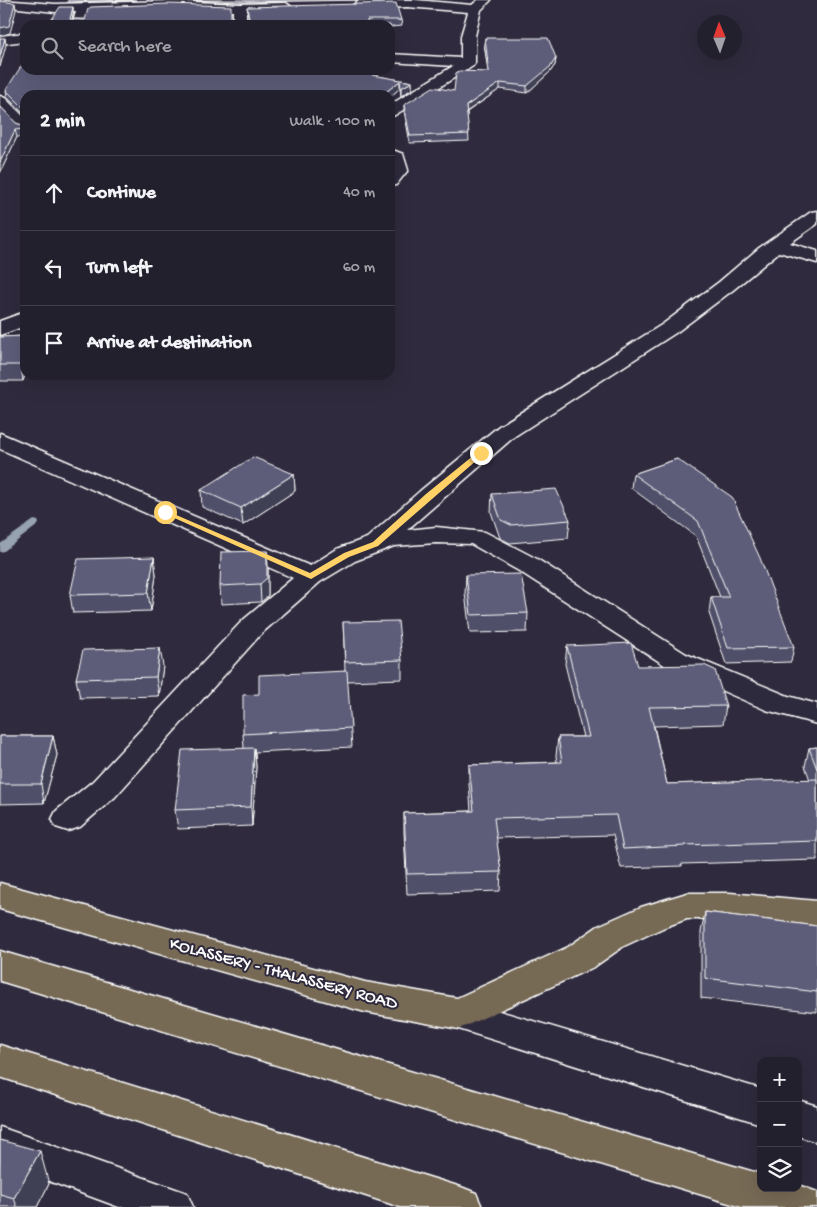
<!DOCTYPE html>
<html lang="en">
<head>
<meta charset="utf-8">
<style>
	:root { --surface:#23202e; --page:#2f2d3a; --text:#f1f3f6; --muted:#a3a3aa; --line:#403e4a }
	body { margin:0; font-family:"Gochi Hand",sans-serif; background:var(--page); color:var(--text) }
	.controls { position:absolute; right:15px; bottom:15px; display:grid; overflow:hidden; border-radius:10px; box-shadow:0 5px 20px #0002 }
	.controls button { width:45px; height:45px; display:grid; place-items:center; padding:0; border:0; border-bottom:1px solid var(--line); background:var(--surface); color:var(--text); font:25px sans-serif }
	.compass { position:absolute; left:697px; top:15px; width:45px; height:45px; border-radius:50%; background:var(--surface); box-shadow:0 5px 20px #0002; rotate:358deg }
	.stop { position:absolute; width:15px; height:15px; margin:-11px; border:4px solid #ffd166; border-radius:50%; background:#fff }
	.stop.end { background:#ffd166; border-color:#fff; box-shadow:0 1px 5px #0008 }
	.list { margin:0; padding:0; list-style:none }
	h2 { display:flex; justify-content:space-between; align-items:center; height:65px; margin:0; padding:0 20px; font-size:21px }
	h2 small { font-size:16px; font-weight:400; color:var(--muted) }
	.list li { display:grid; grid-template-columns:32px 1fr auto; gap:15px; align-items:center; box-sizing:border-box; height:75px; padding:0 20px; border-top:1px solid var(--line) }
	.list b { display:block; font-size:19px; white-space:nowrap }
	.list em { font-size:16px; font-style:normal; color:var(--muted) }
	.icon { flex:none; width:28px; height:28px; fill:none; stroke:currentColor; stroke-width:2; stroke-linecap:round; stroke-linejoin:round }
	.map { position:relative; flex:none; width:817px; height:1207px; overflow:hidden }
	.search { position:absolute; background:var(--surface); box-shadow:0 5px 20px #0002; left:20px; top:20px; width:375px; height:55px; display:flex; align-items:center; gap:12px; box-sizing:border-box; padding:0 18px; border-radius:15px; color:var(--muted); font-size:19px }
	.panel { position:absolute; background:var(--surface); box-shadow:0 5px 20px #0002; left:20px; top:90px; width:375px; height:290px; border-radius:15px }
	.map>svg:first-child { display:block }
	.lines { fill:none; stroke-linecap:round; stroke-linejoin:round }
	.stream { fill:#98a3b2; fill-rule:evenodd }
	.minor-casing { stroke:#fff; stroke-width:3 }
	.major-casing { stroke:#fff; stroke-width:3 }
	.highway-casing { stroke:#fff; stroke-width:3 }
	.minor { fill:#2f2a3d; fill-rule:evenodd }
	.major { fill:#776a54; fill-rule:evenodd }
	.highway { fill:#776a54; fill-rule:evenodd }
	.wall { fill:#505069; stroke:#fff }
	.shaded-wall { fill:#414155; stroke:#fff }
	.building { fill:#5d5d7a; stroke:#fff }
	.route { fill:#ffd166 }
	.labels { text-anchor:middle; stroke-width:4; stroke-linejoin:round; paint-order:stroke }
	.near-street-label { font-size:18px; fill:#fff; stroke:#2f2a3d }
</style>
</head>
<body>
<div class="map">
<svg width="817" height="1207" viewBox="0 0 817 1207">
	<rect width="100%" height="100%" fill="#2f2a3d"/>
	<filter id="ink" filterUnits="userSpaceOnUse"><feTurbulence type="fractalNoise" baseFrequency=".02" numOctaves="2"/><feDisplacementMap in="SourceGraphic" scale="10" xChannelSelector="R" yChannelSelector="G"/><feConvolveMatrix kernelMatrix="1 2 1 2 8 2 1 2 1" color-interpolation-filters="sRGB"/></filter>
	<g filter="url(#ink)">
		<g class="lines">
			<path class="stream" d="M34,520L38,521L39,523L38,525L4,551L0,552V544Z"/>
			<g class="minor-casing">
				<path id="minor" d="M0,0L55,4L169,1L240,4L286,3L292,7L286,11L246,12V22L248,25H233V11L169,9L91,12L87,15L86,25H72L76,12H55L0,6Z
					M388,0H416L472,5L478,0H491L481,10L475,36V63L473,66L395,115L390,117V105L453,66L390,62V54L461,58V36L468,12L407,7L359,9L353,5L359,1Z
					M25,33V41L0,44V36Z
					M0,96L5,98L25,118V132L19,130L0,110Z
					M390,149L403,154L408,170L396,185L390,186Z
					M817,211V224L790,243L817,251V263L779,252L733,290L677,332L515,436L407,530L436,527L485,532L537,559L686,654L788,696L817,704V724L766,710L666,666L519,571L471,544L436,543L394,546L355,561L320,582L262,633L115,797L80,827L68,831L56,827L52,819L56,811L93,781L242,621L293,578L0,449V433L310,566L337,549L367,538L420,491L499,426L663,324L719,282L759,248L811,212Z
					M25,312V326L0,335V321Z
					M459,999L761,1089V1124L446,1025L440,1014L446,1003Z
					M798,1100L817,1106V1142L798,1136Z
					M0,1127L187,1193L193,1207H119L0,1163Z"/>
			</g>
			<g class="major-casing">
				<path id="major" d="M0,883L365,982L457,998L568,947L598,926L641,907L687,893H730L817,901V929L730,919H687L665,927L624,946L594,967L459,1029L365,1012L0,909Z"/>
			</g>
			<g class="highway-casing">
				<path id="highway" d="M0,951L761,1174V1188H798V1185L817,1192V1207H742L0,981Z
					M0,1045L461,1187L476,1193L482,1207H400L0,1077Z"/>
			</g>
			<use href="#minor" class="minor"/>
			<use href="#major" class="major"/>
			<use href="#highway" class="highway"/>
		</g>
		<path class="wall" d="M68,0H136L68,2Z
			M190,0H368L240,2Z
			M73,7V14L72,19L248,20L249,19L247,7L401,20L402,26L390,27V25H48Z
			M485,38L556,58L555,65L550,72L527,93L500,89L467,112L469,141L410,143L404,111V105L454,91L488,72L484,44Z
			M372,75L412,82V89L401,96L400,88L390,97V95L25,115L7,97L6,90Z
			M0,106L16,123L25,126V117V137H17L0,173Z
			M25,336V375L23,381H0V337Z
			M677,459L794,647L791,662L726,664L709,613L711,597H720L696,536L631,488L633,474Z
			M294,474L295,491L243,525L202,507L201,490Z
			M492,494L570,520L568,538L510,543L500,538L491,512Z
			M267,551L268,569V596L261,602L221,604L220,586Z
			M154,557L156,575L151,611L73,613L70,595Z
			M466,575L528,613L527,632L470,633L465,593Z
			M343,622L402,660V679L347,681L352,747L255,752L256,767L252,826L178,829L175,810L244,748L243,734L259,694L345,671Z
			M567,646L638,666L726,706L723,724L654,726L667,784L810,780L805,766L809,748L817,747V860L682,864V866L621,868L613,835L496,838L501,872L500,891L407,894L404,832V813L471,811L469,784V765L557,762L556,756L558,737H583L565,664Z
			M163,666L159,696L80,698L76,679Z
			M0,736H53L57,755L44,803L0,804Z
			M705,912L817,926V1012L701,998V932Z
			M0,1140L49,1184L37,1207H0Z"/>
		<path class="shaded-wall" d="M15,3L16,10L10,33L0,36V28Z
			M73,7V14L71,25L70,19Z
			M5,38L6,45L0,67V56Z
			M556,58L555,65L550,72L527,93V86Z
			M400,81V88L390,97V95H382Z
			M412,82V89L401,96V88Z
			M500,83V89L466,112V106Z
			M15,130L17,137L0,173V162Z
			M25,350V375L23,381L21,365Z
			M294,474L295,491L243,525L241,508Z
			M267,551L268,569V596L261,602L260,584Z
			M154,557L156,575L151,611L148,593Z
			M160,648L163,666L159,696L156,677Z
			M53,736L57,755L44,803L41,784Z
			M254,748L256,767L252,826L251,807Z
			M40,1151L49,1184L37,1207H17L14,1198Z"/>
		<path class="building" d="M0,1L15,3L9,26L0,28Z
			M396,3L401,20H367L368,25H48L60,7H73L70,19L85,20L88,9L91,7L168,4L231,6V20H248L249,18L247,7Z
			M0,38H5L0,56Z
			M485,38H548L556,58L551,66L527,86L500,83L466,106L469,134L410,136L404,105L433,87L454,91L456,73L459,71L489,72Z
			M25,60V70H372V75L412,82L401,88L400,81L382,95H25V109L6,90Z
			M0,106L16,123L25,126V117V129L15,130L0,162Z
			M25,336V350L21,365H0V337Z
			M253,457L294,474L241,508L201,490Z
			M677,459L732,497L760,558L794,647L728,648L711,597H729L698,521L633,474Z
			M556,489L570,520L511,525L501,520L492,494Z
			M267,551V578L260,584L220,586L221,552Z
			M154,557L148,593L70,595L78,559Z
			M521,574L528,613L471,615L466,575Z
			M398,621L402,660L345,662L343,622Z
			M631,643L638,666L704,665L715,670L726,706L649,707L667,784L817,779V841L684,845L685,846L623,849L616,815L494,818L501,872L407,874L404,813L474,811L469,765L562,762L558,737H589L567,646Z
			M160,648L156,677L76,679L83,650Z
			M347,671L351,728L243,734V695L259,694V675Z
			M0,736H53L41,784H0Z
			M817,747V769L809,748Z
			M254,748L251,807L175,810L182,750Z
			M705,912L817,926V992L705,978Z
			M0,1140L40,1151L14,1198L0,1194Z"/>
	</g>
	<path class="route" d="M479,451L485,453L378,546L349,557L311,579L161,512L167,511L310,573L344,553L373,542L426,494Z"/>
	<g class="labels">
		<g class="near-street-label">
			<text transform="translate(284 972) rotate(15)" y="6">KOLASSERY - THALASSERY ROAD</text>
		</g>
	</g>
</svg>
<div class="controls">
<button>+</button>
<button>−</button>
<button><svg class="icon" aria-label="layers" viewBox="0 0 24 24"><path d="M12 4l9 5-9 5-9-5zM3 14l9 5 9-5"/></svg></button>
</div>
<svg class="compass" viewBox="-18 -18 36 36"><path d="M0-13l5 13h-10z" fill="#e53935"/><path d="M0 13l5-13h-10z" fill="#a3a3aa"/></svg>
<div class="stop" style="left:165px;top:512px"></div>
<div class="stop end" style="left:481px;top:453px"></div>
<div class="search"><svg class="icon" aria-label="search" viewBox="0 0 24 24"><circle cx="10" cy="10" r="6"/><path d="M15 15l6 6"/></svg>Search here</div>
<section class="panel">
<h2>2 min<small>Walk · 100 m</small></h2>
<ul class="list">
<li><svg class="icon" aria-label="ahead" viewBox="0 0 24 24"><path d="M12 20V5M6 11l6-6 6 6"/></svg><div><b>Continue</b></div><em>40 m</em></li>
<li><svg class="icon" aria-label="left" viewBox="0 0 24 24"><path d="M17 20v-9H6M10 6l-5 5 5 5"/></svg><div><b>Turn left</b></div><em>60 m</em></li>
<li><svg class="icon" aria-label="arrive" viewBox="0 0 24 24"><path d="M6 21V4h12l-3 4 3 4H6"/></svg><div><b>Arrive at destination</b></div></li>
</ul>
</section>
</div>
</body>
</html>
